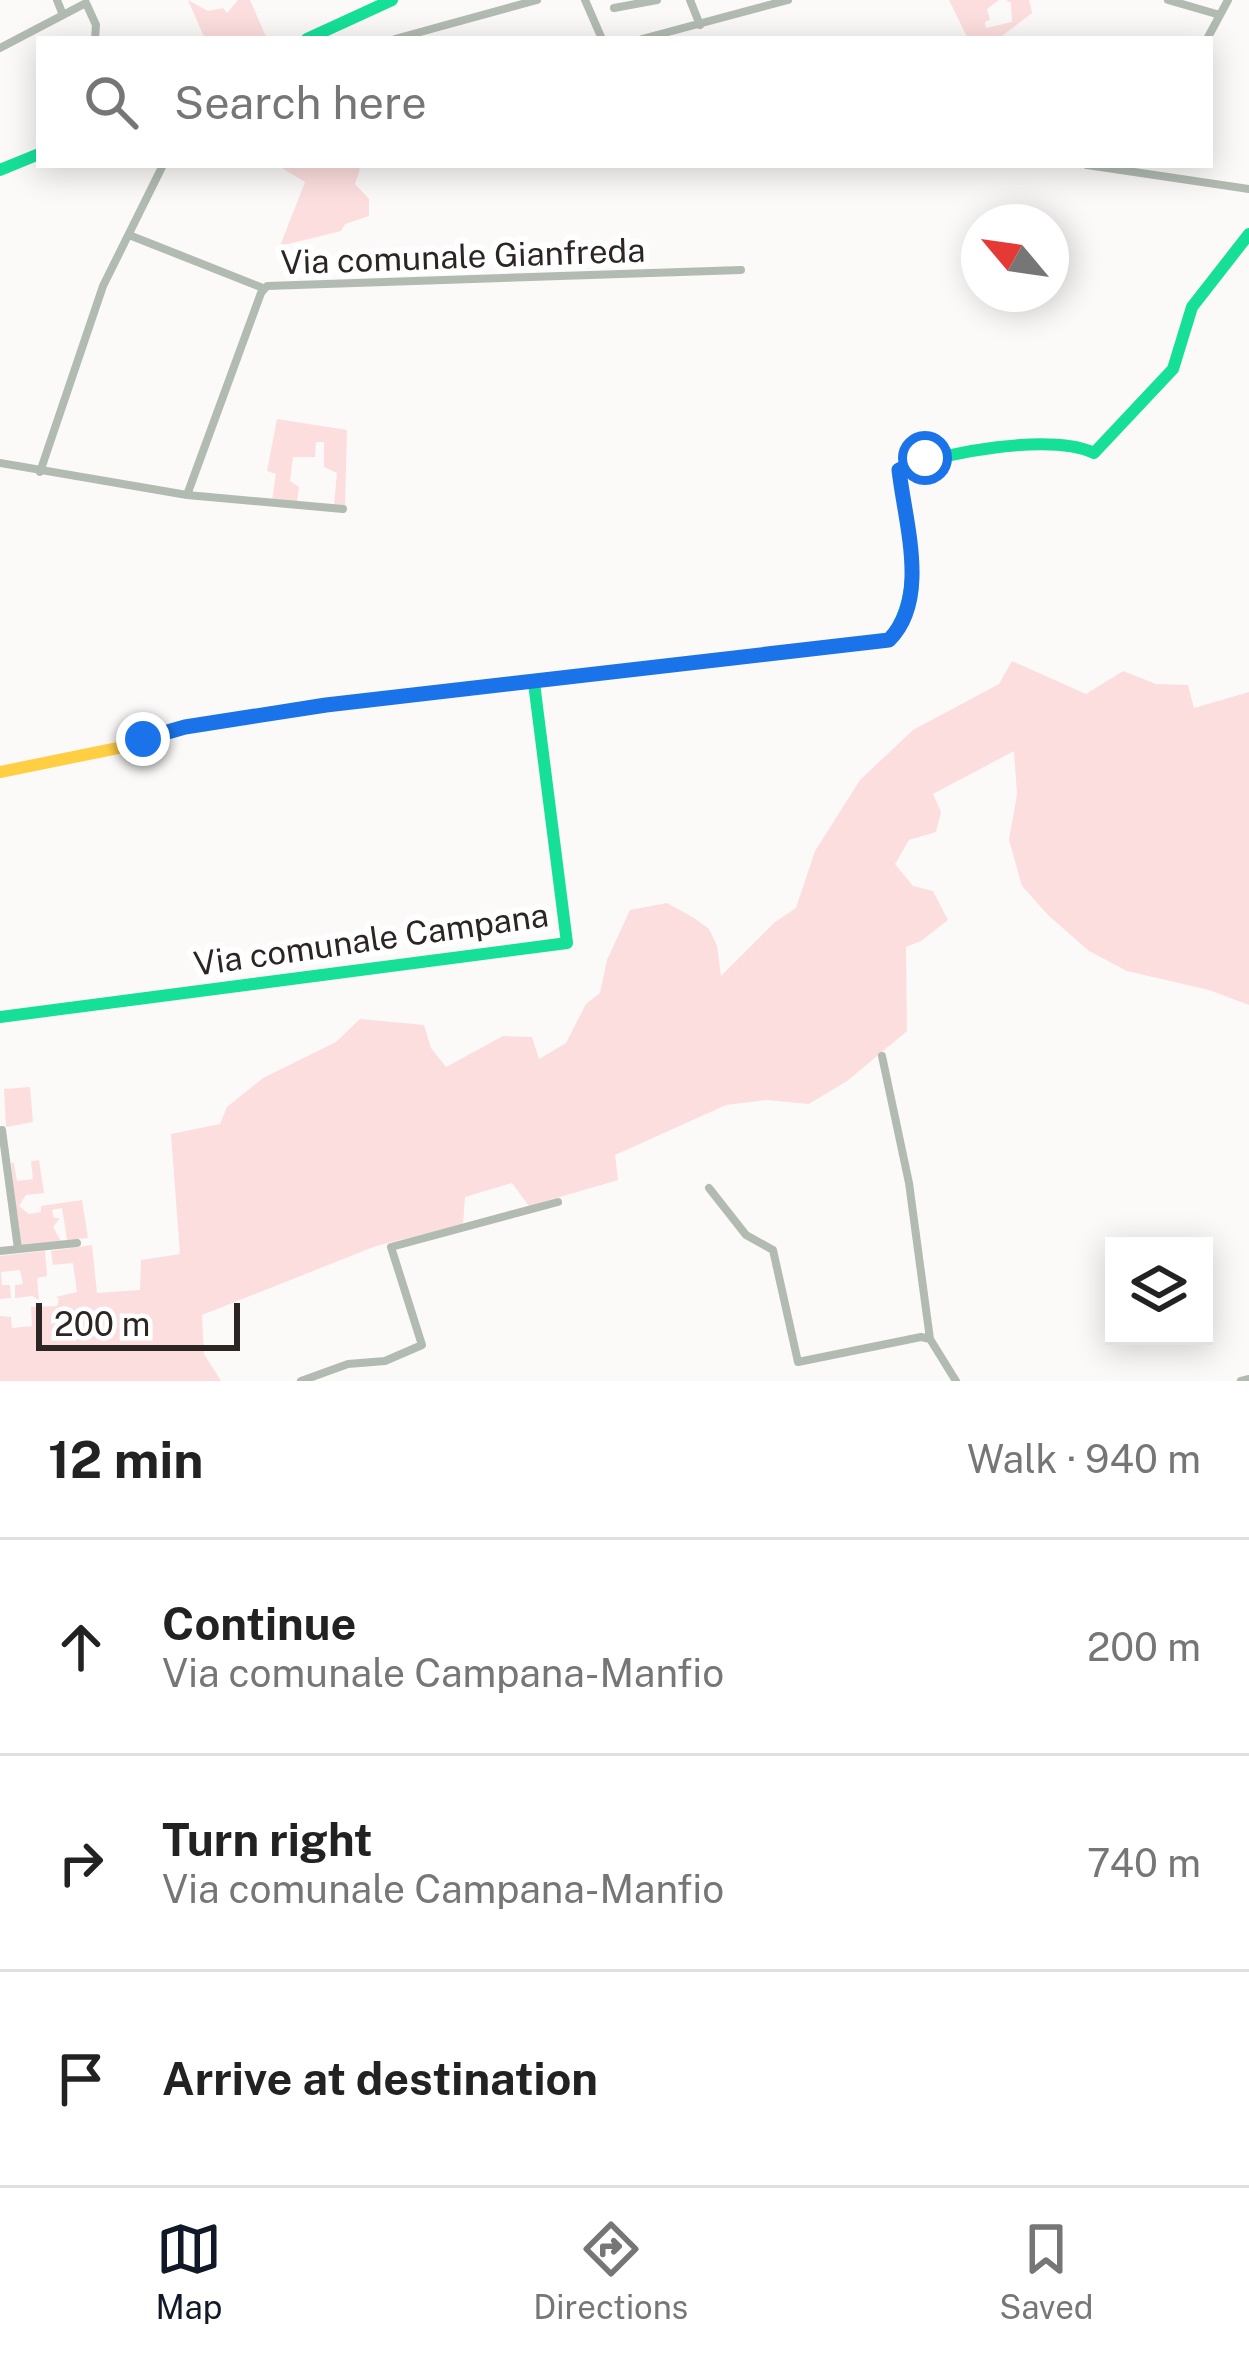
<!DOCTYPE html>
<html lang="en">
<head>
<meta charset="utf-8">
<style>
	:root { --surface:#fff; --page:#f2f2f2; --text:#222; --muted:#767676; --line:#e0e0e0; --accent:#111827 }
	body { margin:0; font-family:"Public Sans",sans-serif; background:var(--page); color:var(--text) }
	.controls { position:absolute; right:36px; bottom:36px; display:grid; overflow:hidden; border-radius:0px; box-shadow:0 6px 30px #0003 }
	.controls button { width:108px; height:108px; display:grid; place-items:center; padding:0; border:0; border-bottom:3px solid var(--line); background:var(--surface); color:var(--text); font:60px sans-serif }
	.compass { position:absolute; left:961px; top:204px; width:108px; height:108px; border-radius:50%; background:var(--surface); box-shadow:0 6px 30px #0003; rotate:299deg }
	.scale { position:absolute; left:36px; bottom:30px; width:204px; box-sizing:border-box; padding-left:12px; border:6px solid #2d2424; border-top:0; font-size:33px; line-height:42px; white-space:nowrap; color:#2d2424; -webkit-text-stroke:9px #fff; paint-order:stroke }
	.stop { position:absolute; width:36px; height:36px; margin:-27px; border:9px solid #1a73e8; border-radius:50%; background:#fff }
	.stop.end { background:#1a73e8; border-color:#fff; box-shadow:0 3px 12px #0008 }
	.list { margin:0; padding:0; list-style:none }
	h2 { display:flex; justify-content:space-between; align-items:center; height:156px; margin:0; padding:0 48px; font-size:51px }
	h2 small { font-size:39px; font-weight:400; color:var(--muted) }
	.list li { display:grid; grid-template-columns:78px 1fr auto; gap:36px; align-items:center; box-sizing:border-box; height:216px; padding:0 48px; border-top:3px solid var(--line) }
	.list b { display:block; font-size:45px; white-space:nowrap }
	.list p { margin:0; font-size:39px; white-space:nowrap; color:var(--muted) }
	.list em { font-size:39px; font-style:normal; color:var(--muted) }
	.icon { flex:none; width:66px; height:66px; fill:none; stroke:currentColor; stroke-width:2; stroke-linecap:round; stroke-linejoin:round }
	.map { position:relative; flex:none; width:1249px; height:1381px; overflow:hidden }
	.search { position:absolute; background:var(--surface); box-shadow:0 6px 30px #0003; left:36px; right:36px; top:36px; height:132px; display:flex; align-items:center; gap:30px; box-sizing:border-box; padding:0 42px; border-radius:0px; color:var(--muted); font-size:45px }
	.sheet { height:804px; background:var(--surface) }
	nav { display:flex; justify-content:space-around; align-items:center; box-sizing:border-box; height:168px; border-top:3px solid var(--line); background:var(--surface); font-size:33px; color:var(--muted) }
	nav a { display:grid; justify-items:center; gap:6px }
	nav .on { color:var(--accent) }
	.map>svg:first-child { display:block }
	.green { fill:#fddede }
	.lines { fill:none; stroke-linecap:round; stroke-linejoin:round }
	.street { stroke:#b1bbb2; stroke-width:8 }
	.fast { stroke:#16e098; stroke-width:12 }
	.slow { stroke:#ffcf43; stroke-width:12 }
	.route { stroke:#1a73e8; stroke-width:15 }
	.labels { text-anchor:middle; stroke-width:12; stroke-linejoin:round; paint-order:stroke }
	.street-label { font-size:33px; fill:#2d2424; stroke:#fff }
</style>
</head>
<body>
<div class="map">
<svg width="1249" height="1381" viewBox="0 0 1249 1381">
	<rect width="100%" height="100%" fill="#fcf9f9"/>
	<path class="green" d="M188,0L208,11L223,8L227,13L238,0H250L267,39H205Z
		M949,0H999L987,9L990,20L985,22L986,28L1012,22L1011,3L1006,0H1029L1032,13L998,39H968Z
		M277,165H353L360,169L355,184L369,199V216L345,224L341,231L280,246L305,182Z
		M277,419L347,430L345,506L334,505L337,473L324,467V442H316L315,457H293L290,481L299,487L297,502L272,500L276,474L267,471Z
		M1012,661L1086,694L1123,671L1156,684L1188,685L1194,708L1249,692V1005L1209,990L1127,971L1089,951L1049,916L1022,886L1009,840L1017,794L1014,751L933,794L941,812L936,832L909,840L895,864L913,886L933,891L948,920L921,941L906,947L907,1031L847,1081L809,1104L767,1100L726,1105L615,1155L618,1180L529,1206L512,1183L465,1197L463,1224L376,1246L202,1315L204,1354L221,1381H0V1316L11,1317L12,1328L32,1326L31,1307L57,1306L59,1299L56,1297L77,1292L73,1263L53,1265L51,1251L92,1245L97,1293L140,1290L141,1260L180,1254L171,1134L220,1124L227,1107L263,1078L336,1042L360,1019L424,1025L431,1048L446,1067L503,1036L532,1037L539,1059L566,1043L586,1004L600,993L607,960L630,910L667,903L694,918L709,929L717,946L721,976L775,922L796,908L815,851L860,780L913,730L999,684Z
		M30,1087L33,1122L6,1127L4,1089Z
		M39,1160L44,1193L26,1195L19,1206L29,1214L41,1212V1206L82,1200L88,1238L67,1240L62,1208L52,1210L54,1218H60L53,1227L61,1241L20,1246L11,1163H14L17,1181L33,1179L31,1161Z
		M45,1251L47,1276L37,1278L39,1300L32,1296L15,1298V1285L23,1284L20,1270L1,1272L2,1285H10L11,1298L0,1299V1256Z"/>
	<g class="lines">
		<path class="street" d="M57,0L63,15
			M585,0L602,39
			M690,0L700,25
			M1168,0L1220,15
			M614,8L657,0
			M395,39L537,0
			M642,39L788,0
			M1207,39L1228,0
			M0,48L86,3L96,25L95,39
			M1087,165L1249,189
			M129,235L263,288
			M0,463L187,495L343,509
			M40,472L103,286L163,165
			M187,495L261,293L267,286L741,270
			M882,1056L909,1183L930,1339
			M2,1130L18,1249
			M709,1188L746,1235L773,1250L798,1362L921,1337L930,1339L956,1381
			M0,1251L77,1243
			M301,1381L348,1364L385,1361L422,1345L391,1247L558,1202
			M1241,1381L1249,1379"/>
		<path class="fast" d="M307,39L392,0
			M0,170L39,154
			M527,682L889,640C927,590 907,528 899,470C943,452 1051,433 1094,453L1173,369L1192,307L1249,234
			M0,1017L567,943L534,683"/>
		<path class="slow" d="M0,772L133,745L185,727L326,705L527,682"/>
	</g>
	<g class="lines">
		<path class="route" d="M143,739L185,727L326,705L889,640C930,599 905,523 899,470L925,458"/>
	</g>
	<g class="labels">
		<g class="street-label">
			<text transform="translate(463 256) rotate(-2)" y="12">Via comunale Gianfreda</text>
			<text transform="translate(371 939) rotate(-8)" y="12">Via comunale Campana</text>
		</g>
	</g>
</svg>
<div class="controls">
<button><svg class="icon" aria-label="layers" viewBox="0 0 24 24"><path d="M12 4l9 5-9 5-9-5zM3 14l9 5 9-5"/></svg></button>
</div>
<svg class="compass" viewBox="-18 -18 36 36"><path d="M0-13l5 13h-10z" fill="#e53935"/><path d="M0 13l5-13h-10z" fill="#767676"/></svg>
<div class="scale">200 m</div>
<div class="stop" style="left:925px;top:458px"></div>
<div class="stop end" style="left:143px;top:739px"></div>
<div class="search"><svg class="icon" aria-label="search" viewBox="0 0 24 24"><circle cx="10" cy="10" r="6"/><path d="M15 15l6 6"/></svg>Search here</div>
</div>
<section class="sheet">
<h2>12 min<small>Walk · 940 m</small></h2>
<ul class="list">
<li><svg class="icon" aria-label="ahead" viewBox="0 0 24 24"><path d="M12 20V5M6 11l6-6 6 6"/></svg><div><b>Continue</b><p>Via comunale Campana-Manfio</p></div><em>200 m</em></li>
<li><svg class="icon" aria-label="right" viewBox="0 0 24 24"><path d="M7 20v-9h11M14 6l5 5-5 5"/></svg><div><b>Turn right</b><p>Via comunale Campana-Manfio</p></div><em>740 m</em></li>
<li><svg class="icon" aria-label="arrive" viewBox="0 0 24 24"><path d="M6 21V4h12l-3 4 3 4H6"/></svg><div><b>Arrive at destination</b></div></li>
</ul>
</section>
<nav>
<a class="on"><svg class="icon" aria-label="map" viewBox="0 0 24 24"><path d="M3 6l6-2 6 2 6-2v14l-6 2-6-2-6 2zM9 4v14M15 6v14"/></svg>Map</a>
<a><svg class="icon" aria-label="directions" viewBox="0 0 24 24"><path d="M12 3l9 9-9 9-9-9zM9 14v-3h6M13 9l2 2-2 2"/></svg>Directions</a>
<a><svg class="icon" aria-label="saved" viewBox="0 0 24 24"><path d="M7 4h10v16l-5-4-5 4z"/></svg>Saved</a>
</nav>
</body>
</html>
